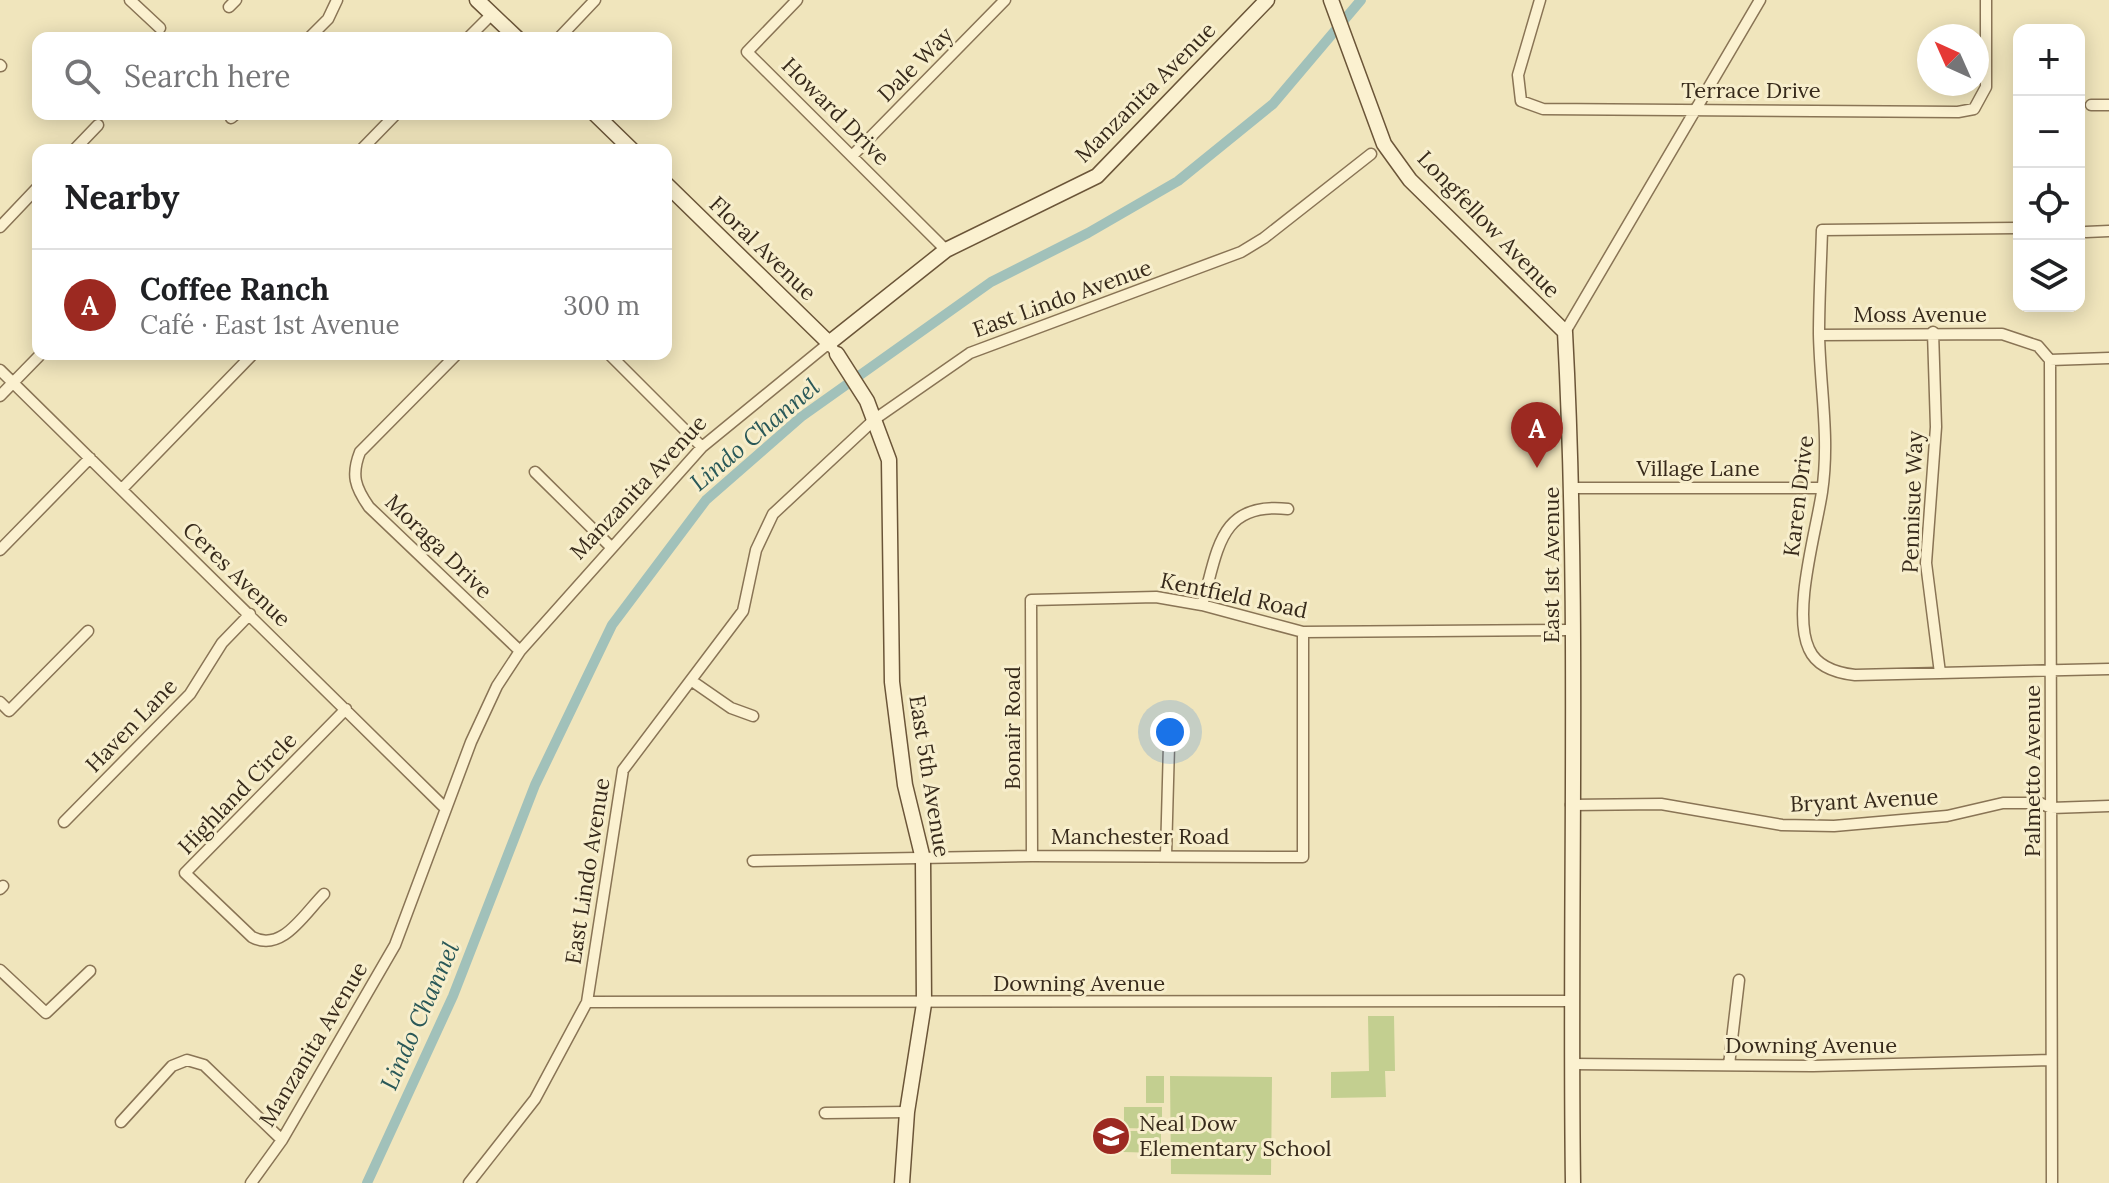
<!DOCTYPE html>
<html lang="en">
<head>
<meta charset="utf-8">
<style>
	:root { --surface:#fff; --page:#f2f2f2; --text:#202124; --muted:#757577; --line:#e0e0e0; --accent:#9c2921 }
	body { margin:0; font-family:Lora,serif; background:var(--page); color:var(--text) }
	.controls { position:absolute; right:24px; top:24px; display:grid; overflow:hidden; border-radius:16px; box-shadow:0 4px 20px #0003 }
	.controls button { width:72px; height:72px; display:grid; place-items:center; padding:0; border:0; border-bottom:2px solid var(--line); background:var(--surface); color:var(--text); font:40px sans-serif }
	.compass { position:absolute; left:1917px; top:24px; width:72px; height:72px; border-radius:50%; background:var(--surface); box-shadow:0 4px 20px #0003; rotate:315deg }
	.you { position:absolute; left:1170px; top:732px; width:28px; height:28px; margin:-20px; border:6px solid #fff; border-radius:50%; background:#1a73e8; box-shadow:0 0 0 12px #1a73e833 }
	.badge { display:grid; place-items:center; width:52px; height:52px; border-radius:50%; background:var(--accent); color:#fff; font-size:26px; font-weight:700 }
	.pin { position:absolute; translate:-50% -66px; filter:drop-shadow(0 2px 4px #0008) }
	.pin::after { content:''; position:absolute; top:42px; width:28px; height:24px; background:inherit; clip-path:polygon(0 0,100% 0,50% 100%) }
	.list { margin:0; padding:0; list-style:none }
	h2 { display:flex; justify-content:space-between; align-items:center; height:104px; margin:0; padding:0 32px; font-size:34px }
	h2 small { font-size:26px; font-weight:400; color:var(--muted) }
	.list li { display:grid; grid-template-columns:52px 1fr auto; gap:24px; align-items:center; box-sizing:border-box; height:112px; padding:0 32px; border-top:2px solid var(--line) }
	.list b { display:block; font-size:30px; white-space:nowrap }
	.list p { margin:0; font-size:26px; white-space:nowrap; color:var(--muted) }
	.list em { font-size:26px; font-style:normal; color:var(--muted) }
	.icon { flex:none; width:44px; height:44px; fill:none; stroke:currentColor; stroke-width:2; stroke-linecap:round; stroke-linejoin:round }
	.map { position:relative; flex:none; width:2109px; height:1183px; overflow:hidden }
	.search { position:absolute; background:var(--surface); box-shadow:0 4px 20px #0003; left:32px; top:32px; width:640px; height:88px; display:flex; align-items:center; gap:20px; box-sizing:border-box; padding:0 28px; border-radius:16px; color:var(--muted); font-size:30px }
	.panel { position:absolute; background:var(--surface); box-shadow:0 4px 20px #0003; left:32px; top:144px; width:640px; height:216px; border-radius:16px }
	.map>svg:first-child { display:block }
	.green { fill:#c3cf90 }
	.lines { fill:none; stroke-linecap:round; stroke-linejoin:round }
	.canal { stroke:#a1c1ba; stroke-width:10 }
	.street-casing { stroke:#897455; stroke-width:13 }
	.secondary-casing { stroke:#6b5538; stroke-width:17 }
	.street { stroke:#fbf1d0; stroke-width:10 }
	.secondary { stroke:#fbf1d0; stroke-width:14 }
	.labels { text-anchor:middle; stroke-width:6; stroke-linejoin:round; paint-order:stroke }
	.street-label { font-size:22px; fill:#372a1b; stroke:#f7eecc }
	.poi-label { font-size:22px; fill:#372a1b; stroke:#f7eecc; text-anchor:start }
	.water-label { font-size:24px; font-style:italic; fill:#295858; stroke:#f7eecc }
</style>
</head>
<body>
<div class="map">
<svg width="2109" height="1183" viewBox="0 0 2109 1183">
	<rect width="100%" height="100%" fill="#f0e5bc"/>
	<path class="green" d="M1368,1016H1394L1395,1071H1385L1386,1097L1331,1098V1072L1369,1071Z
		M1146,1076H1164V1103H1146Z
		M1170,1076L1272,1077L1271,1175L1171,1174Z
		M1124,1107H1162V1129L1124,1128Z
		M1124,1131H1161V1153L1123,1152Z"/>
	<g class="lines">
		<path class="canal" d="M367,1183L453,996L535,785L612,625L706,500L801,417L991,282L1088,233L1178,181L1273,104L1361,0"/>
		<g class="street-casing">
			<path id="street" d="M130,0L160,28
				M797,0L747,52L946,250
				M1540,0L1518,75L1521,101L1543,109L1958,112L1974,109L1986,87V0
				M229,7L236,0
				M309,38L328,19L337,0
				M468,38L492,14
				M559,38L595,0
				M0,65L1,66
				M2091,105H2109
				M231,118L236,114
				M74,150L98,125
				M361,150L396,114
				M852,156L1005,0
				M0,227L38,187
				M2016,228L1822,230C1821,265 1819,299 1819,334C1820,388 1830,438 1822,492C1816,532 1792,613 1809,649C1817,667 1837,673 1855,675L2109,669
				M2086,232L2109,231
				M1565,332L1760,0
				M1933,332L1936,427L1926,563L1940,673
				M1819,335L2002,334L2038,346L2050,360L2109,358
				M457,354L360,452C351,475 355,487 369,507L520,651
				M609,354L702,447
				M2050,360L2052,1183
				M0,370L444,807
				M0,396L41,354
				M535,472L611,547
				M1574,488H1822
				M122,489L253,354
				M0,550L90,458
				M1202,605C1218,552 1218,501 1288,509
				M692,681L731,708L753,716
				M0,702L9,711L88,631
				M1571,805L1661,804L1782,825L1834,826L1947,816L2003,803H2040L2051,808L2109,806
				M64,822L190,694L222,643L250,614
				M1166,855L1169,745
				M1032,856L1031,600L1156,597L1202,605L1303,632L1572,630
				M753,861L1032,856L1303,857V632
				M0,889L3,886
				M324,894C304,914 282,953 252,937L185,873L346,709
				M0,970L46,1013L90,971
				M587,1002L1571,1001
				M1571,1064L1813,1066L2051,1060
				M1729,1065L1739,980
				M825,1113L907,1112
				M121,1122L172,1066L187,1060L204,1065L282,1140
				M251,1183L282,1140L395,945L471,742L497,686L520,651L702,447L829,343L833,349
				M469,1183L535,1099L587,1002L623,770L743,611L756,550L773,514L875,419L970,353L1241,252L1264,238L1371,154"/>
		</g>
		<g class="secondary-casing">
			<path id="secondary" d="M477,0L517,38
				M1331,0L1384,144L1410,180L1565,332C1580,615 1569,899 1573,1183
				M595,114L632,150
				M666,184L829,343L946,250L1097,176L1267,0
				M837,354L867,401L889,460L892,682L905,785L923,859L924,1004L907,1112L902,1183"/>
		</g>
		<use href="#street" class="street"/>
		<use href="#secondary" class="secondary"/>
	</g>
	<defs>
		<g id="school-disc" transform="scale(2)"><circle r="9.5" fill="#9c2921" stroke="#f7eecc"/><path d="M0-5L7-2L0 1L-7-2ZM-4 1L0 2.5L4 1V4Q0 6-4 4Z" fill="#fff"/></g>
	</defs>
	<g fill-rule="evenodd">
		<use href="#school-disc" x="1111" y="1136"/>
	</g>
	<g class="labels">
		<g class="street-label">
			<text transform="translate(915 64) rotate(-45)" y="8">Dale Way</text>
			<text x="1751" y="98">Terrace Drive</text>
			<text transform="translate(1145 92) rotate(-45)" y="8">Manzanita Avenue</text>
			<text transform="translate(836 111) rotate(45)" y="8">Howard Drive</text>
			<text transform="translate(1489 224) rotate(46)" y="8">Longfellow Avenue</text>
			<text transform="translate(763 248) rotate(44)" y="8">Floral Avenue</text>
			<text transform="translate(1062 298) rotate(-20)" y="8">East Lindo Avenue</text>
			<text x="1920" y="322">Moss Avenue</text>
			<text x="1698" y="476">Village Lane</text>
			<text transform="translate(638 487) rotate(-47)" y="8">Manzanita Avenue</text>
			<text transform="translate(1798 496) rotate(-83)" y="8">Karen Drive</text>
			<text transform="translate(1912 502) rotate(-88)" y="8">Pennisue Way</text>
			<text transform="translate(439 546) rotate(44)" y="8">Moraga Drive</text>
			<text transform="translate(1551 565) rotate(-90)" y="8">East 1st Avenue</text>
			<text transform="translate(237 574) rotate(44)" y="8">Ceres Avenue</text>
			<text transform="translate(1234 595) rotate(12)" y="8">Kentfield Road</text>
			<text transform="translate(131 725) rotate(-46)" y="8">Haven Lane</text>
			<text transform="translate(1012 728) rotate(-90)" y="8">Bonair Road</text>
			<text transform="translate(2032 771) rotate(-90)" y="8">Palmetto Avenue</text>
			<text transform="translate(930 776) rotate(81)" y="8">East 5th Avenue</text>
			<text transform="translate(237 793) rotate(-46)" y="8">Highland Circle</text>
			<text transform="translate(1864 800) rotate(-3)" y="8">Bryant Avenue</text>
			<text x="1140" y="844">Manchester Road</text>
			<text transform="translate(587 871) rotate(-81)" y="8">East Lindo Avenue</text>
			<text x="1079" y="991">Downing Avenue</text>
			<text transform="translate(313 1044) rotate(-59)" y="8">Manzanita Avenue</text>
			<text x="1811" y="1053">Downing Avenue</text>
		</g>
		<g class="poi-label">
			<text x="1139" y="1131">Neal Dow<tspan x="1139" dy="25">Elementary School</tspan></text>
		</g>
		<g class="water-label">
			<text transform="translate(755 435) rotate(-40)" y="8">Lindo Channel</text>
			<text transform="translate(420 1016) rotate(-66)" y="8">Lindo Channel</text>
		</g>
	</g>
</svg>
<div class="controls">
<button>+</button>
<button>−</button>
<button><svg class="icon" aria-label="locate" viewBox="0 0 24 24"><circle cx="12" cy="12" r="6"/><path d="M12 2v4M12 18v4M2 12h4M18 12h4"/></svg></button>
<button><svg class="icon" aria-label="layers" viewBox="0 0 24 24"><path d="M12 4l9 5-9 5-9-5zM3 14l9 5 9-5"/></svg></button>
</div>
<svg class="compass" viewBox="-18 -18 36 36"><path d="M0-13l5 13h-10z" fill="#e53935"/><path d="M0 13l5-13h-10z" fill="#757577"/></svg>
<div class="you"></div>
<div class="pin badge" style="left:1537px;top:468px">A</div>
<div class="search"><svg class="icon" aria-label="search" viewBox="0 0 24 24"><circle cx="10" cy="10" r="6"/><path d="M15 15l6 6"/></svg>Search here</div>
<section class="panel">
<h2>Nearby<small></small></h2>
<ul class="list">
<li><span class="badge">A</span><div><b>Coffee Ranch</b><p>Café · East 1st Avenue</p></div><em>300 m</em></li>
</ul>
</section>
</div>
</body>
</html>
